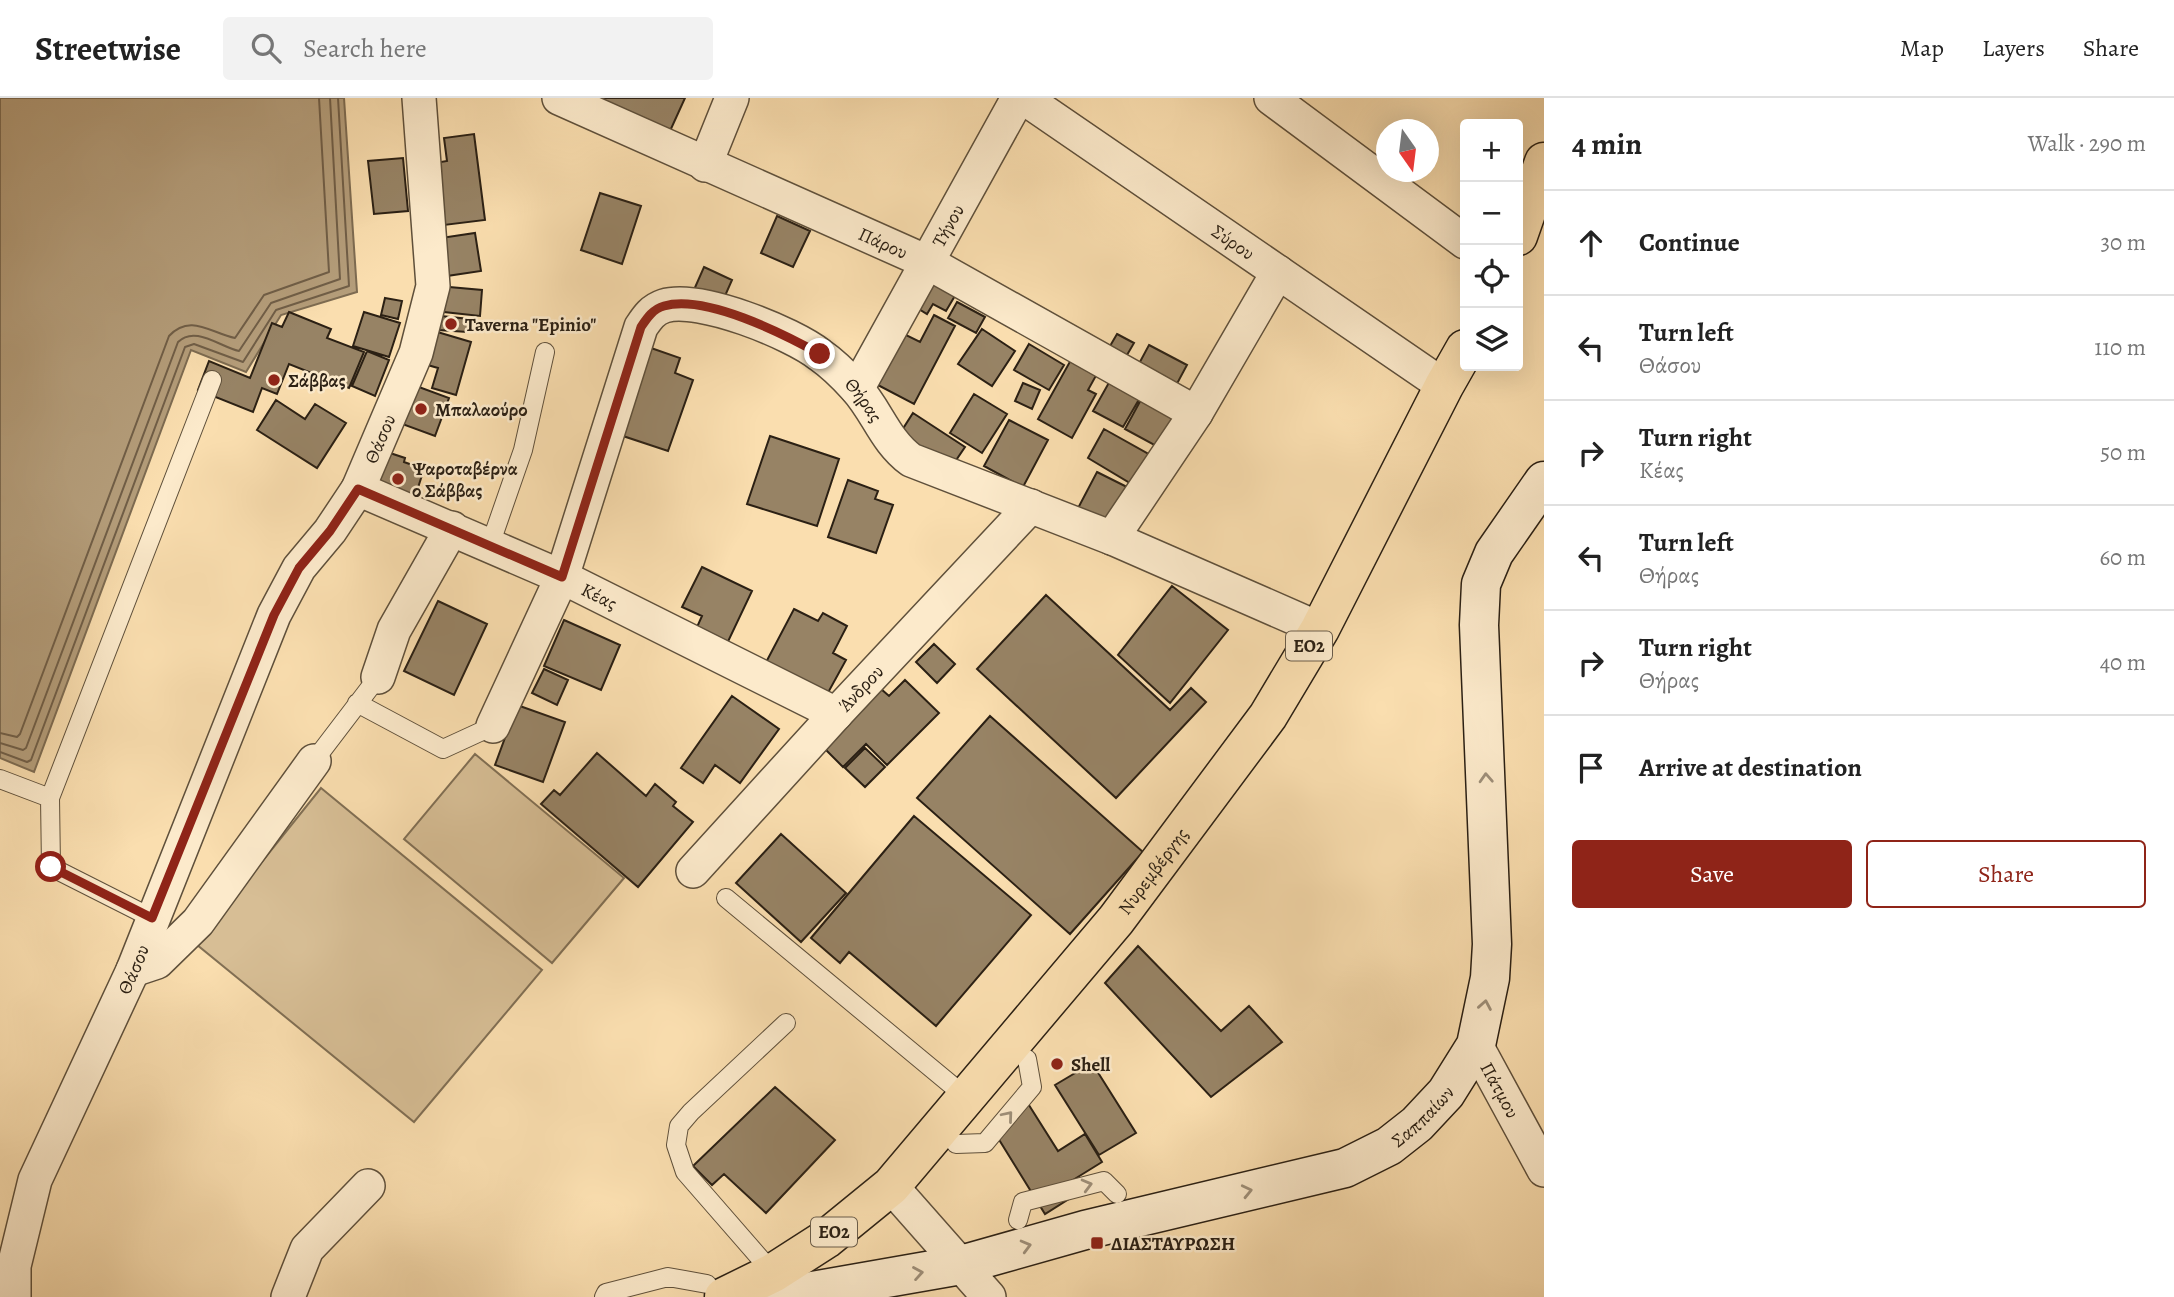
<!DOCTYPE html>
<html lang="en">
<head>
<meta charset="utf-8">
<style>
	:root { --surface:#fff; --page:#f2f2f2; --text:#222; --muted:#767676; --line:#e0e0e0; --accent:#8f2418 }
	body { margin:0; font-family:Alegreya,serif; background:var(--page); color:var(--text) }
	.controls { position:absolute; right:21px; top:21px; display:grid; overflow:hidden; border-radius:7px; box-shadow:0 7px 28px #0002 }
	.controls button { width:63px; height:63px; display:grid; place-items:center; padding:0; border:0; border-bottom:2px solid var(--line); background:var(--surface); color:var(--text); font:35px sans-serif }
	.compass { position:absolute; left:1376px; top:21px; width:63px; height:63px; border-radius:50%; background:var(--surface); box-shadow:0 7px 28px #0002; rotate:166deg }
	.stop { position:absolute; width:21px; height:21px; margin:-16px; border:5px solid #8f2418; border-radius:50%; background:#fff }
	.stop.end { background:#8f2418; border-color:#fff; box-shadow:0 2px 7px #0008 }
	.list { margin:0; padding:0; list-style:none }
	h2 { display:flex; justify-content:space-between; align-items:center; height:91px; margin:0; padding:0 28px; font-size:30px }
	h2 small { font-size:23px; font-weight:400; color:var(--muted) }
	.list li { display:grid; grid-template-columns:46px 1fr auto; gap:21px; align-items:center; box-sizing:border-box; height:105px; padding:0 28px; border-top:2px solid var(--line) }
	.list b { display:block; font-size:26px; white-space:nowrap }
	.list p { margin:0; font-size:23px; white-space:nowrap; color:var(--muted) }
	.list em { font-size:23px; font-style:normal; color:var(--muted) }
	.actions { display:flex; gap:14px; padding:21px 28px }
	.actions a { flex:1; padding:16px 0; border:2px solid var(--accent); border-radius:7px; text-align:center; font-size:24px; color:var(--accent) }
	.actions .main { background:var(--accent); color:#fff }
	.icon { flex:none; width:38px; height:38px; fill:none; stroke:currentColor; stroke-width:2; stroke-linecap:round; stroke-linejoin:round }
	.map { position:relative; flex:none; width:1544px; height:1199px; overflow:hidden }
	header { display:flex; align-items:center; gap:42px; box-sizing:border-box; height:98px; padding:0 35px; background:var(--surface); border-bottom:2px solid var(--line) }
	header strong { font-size:33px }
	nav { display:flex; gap:38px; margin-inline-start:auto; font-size:24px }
	.search { width:490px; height:63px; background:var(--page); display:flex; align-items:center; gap:18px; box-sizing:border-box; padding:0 24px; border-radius:7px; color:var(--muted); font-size:26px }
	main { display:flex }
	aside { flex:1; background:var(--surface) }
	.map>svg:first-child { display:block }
	.green { fill:#d7be95; stroke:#816f54; stroke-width:2 }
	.water { fill:#b49d7a; stroke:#7d6b51; stroke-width:2 }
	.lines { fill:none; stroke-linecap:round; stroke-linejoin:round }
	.shore { stroke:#705e47; stroke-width:2 }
	.building { fill:#978365; stroke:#2b2014; stroke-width:2 }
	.lane-casing { stroke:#5f503b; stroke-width:20 }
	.street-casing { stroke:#5f503b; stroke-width:36 }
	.secondary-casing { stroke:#2b2014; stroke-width:41 }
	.primary-casing { stroke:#2b2014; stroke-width:41 }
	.lane { stroke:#fceacb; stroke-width:18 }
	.street { stroke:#fceacb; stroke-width:33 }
	.secondary { stroke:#fceacb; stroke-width:38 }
	.primary { stroke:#fadeaf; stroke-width:38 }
	.oneway { stroke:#9e8f79 }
	.route { stroke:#8f2418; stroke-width:9 }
	.poi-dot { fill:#8f2418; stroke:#fceacb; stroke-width:2.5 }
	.labels { text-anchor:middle; stroke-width:5; stroke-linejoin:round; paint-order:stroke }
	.shield { fill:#fceacb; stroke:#6a5d4b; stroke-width:2 }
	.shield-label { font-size:18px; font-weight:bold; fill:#2b2014 }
	.street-label { font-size:19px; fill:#2b2014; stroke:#fceacb }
	.poi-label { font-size:19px; font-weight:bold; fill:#2b2014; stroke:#fceacb; text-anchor:start }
</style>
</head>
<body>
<header>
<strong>Streetwise</strong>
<div class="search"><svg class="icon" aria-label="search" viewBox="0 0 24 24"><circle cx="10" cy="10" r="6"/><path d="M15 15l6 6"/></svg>Search here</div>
<nav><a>Map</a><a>Layers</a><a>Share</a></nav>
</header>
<main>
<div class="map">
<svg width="1544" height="1199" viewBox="0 0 1544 1199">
	<rect width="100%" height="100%" fill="#fadeaf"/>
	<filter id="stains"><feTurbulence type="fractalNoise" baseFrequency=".00286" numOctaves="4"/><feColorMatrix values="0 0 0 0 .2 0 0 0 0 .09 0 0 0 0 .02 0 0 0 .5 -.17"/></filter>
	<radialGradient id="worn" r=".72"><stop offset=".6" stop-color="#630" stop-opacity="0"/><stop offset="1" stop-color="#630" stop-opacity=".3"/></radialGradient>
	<path class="green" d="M475,656L624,780L552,865L404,741Z
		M321,690L542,872L414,1024L196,846Z"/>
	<path class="water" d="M0,0H344L357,194L281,217L246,274L191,252L34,674L0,660Z"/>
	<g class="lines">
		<path class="shore" d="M0,635L17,639L20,636L169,238C190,215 211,235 235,240L264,197L329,174L319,0
			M0,645L23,652L26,650L178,244C195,227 220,249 239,253L271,205L340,181L330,0
			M0,654L27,664L31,662L185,249L194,246L243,264L276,212L349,188L338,0"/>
	</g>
	<path class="building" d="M591,0H685L665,44Z
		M474,36L485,122L436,128L429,66L447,63L444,40Z
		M403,60L408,113L374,116L368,63Z
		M600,95L641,108L622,166L581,152Z
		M777,118L810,133L793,169L761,155Z
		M475,135L481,173L440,179L434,141Z
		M704,169L732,182L721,207L693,194Z
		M926,177L956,196L946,213L933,206L927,216L909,205Z
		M438,188L482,192L480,218L435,213Z
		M385,200L402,203L398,221L381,217Z
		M957,204L985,219L976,235L948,220Z
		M289,214L331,231L327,240L364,254L349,290L289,266L277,296L262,290L253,314L198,292L209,263L250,280L272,225L282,229Z
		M364,214L400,225L389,259L353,248Z
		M934,217L955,228L914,306L874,285L900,234L920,244Z
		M441,218L469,221L467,234L439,232Z
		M982,231L1015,253L992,288L958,266Z
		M434,233L471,244L456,297L432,290L438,270L424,266Z
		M1117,236L1134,245L1120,269L1103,260Z
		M1029,246L1064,267L1049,292L1014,272Z
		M1149,247L1187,267L1172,295L1134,275Z
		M651,250L680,260L675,275L693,282L668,353L620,337Z
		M367,253L389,262L375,298L352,288Z
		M1072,260L1098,274L1088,292L1096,296L1072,340L1038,321Z
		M1111,281L1141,298L1123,329L1093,313Z
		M408,285L449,300L435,338L394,323Z
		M1023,285L1040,292L1032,311L1015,303Z
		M974,296L1007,316L982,355L950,335Z
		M1143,298L1176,316L1158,349L1125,331Z
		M276,302L305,321L315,306L346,325L317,370L257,332Z
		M913,315L965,349L948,374L897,340Z
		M1009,322L1048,342L1023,389L984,368Z
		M1104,331L1152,358L1135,388L1088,360Z
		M770,338L839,361L817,428L747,406Z
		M384,353L405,360L404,364L424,371L413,405L371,391Z
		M1097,374L1131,391L1109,431L1076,414Z
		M848,382L878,393L875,401L893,407L876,455L828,439Z
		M702,469L752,493L724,552L693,538L702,518L682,509Z
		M1172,488L1228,532L1170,605L1118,557Z
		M1046,497L1170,612L1191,590L1206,604L1116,700L977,571Z
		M438,503L487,526L454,597L404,573Z
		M794,511L818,523L823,515L847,528L833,555L846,562L824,602L763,570Z
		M564,522L620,547L601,592L544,568Z
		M934,546L955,566L937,585L916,564Z
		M544,571L568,582L557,607L532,595Z
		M905,582L939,615L887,667L866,646L843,669L824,650L881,591L889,598Z
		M732,598L779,631L740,685L715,667L703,685L681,670Z
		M517,607L565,624L543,684L495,667Z
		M990,618L1143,754L1070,836L917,700Z
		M865,650L885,669L865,689L845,670Z
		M597,655L646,698L655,686L676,704L673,708L693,724L638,789L541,706L554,692L560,697Z
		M914,718L1031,817L936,928L849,854L840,865L811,840Z
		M781,736L846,795L801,844L736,785Z
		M1138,848L1221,933L1249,908L1282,944L1211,999L1105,885Z
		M1092,965L1136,1035L1099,1057L1055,987Z
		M775,989L835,1042L766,1115L724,1076L712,1087L693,1068Z
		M1027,1004L1058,1053L1085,1036L1102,1064L1073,1082L1080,1094L1045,1116L990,1027Z"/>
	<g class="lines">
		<g class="lane-casing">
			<path id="lane" d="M490,447L523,352L545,254
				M357,605L443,651L493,628
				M314,663L378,579
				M0,681L50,700
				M726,800L966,999
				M152,820L51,769L50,700L212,282
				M956,1046L985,1045L1032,989L1027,961
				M1018,1122L1023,1104L1104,1083L1117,1096
				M773,1175L685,1074L676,1047L679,1028L691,1014L786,925
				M604,1199L606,1195L668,1179L707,1186"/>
		</g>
		<g class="street-casing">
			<g id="street">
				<path id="s1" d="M559,0L927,164L1196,315"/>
				<path id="s2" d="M1024,0L1444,288"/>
				<path d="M1271,0L1465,144"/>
				<path d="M705,67L732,0"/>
				<path id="s3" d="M857,291L1018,0"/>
				<path id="s4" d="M358,391L562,479L836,616"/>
				<path d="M1112,440L1196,315L1278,174"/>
				<path d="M378,579L394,532L452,430"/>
				<path id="s5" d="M493,628L562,479L641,229C647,220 652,212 664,208C699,197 792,235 820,257C833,266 845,278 856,290C877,313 885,343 911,362L1112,440L1320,531"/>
				<path id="s6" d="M693,773L836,616L1031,408"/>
				<path d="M133,872L157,864L198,824L314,663"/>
				<path id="s7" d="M1476,947L1544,1072"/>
				<path d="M891,1088L989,1199"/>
				<path id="s8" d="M14,1199V1168L35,1082L133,872L274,517L299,470L330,433L358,391L416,255L433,188L419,0"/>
				<path d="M288,1199L307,1151L368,1088"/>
			</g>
		</g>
		<g class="secondary-casing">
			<g id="secondary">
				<path id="s9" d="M778,1199L961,1167L1085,1132L1345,1070L1389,1048L1417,1026L1446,995L1476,947L1490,880L1492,846L1479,527L1481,486L1494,455L1544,383"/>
			</g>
		</g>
		<g class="primary-casing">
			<g id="primary">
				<path d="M1518,138L1544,64"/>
				<path id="s10" d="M724,1199L773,1175L826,1141L891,1088L1116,822L1268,618L1320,531L1444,288L1465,251"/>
			</g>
		</g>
		<use href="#lane" class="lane"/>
		<use href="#street" class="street"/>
		<use href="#secondary" class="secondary"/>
		<use href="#primary" class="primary"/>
	</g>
	<defs><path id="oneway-chevron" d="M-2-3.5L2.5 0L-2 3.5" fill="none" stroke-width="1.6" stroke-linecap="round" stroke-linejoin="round" transform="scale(1.75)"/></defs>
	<g class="oneway">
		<use href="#oneway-chevron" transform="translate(1486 680) rotate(-93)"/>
		<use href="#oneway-chevron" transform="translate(1485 907) rotate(-80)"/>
		<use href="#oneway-chevron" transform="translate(1008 1018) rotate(-50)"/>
		<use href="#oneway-chevron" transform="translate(1087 1087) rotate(-15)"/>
		<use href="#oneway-chevron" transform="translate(1247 1093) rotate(-13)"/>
		<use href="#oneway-chevron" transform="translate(1026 1148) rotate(-15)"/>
		<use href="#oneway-chevron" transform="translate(918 1175) rotate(-10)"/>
	</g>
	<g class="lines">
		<path class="route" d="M51,769L152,820L274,517L299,470L330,433L358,391L562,479L641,229C647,220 653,211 664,208C705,196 784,236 820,256"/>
	</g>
	<g class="poi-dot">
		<circle cx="451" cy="226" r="7"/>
		<circle cx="274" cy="282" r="7"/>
		<circle cx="421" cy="311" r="7"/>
		<circle cx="398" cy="381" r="7"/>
		<circle cx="1057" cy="966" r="7"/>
		<rect x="1090" y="1138" width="14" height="14" rx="3.5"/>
	</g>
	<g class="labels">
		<g class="shield">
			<rect x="1286" y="533.5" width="46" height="29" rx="5"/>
			<rect x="811" y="1119.5" width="46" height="29" rx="5"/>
		</g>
		<g class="shield-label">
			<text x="1309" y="554">ΕΟ2</text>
			<text x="834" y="1140">ΕΟ2</text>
		</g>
		<g class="street-label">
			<text dy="7" stroke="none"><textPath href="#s3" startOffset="187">Τήνου</textPath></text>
			<text dy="7" stroke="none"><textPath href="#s2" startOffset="254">Σύρου</textPath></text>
			<text dy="7" stroke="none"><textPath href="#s1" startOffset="355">Πάρου</textPath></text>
			<text dy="7" stroke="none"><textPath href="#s5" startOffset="688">Θήρας</textPath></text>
			<text dy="7" stroke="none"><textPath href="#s8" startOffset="940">Θάσου</textPath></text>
			<text dy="7" stroke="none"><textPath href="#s4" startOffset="264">Κέας</textPath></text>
			<text dy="7" stroke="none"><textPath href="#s6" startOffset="248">Άνδρου</textPath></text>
			<text dy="7" stroke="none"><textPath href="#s10" startOffset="611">Νυρεμβέργης</textPath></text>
			<text dy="7" stroke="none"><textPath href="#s8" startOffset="352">Θάσου</textPath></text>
			<text dy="7" stroke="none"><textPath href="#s7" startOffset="51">Πάτμου</textPath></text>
			<text dy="7" stroke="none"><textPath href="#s9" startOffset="676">Σαππαίων</textPath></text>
		</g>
		<g class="poi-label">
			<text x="465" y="233">Taverna "Epinio"</text>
			<text x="288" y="289">Σάββας</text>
			<text x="435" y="318">Μπαλαούρο</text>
			<text x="412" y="377">Ψαροταβέρνα<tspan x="412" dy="22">ο Σάββας</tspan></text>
			<text x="1071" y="973">Shell</text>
			<text x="1111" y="1152">ΔΙΑΣΤΑΥΡΩΣΗ</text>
		</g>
	</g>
	<rect width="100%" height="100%" filter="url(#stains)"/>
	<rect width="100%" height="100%" fill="url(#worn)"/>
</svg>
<div class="controls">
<button>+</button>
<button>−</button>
<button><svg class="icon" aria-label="locate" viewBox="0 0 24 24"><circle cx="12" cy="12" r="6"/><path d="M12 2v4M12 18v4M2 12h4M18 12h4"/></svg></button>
<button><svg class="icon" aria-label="layers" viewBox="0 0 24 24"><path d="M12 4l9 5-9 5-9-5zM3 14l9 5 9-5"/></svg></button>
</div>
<svg class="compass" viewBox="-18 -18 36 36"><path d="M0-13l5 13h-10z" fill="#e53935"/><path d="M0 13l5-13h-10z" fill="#767676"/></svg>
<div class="stop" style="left:51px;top:769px"></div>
<div class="stop end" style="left:820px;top:256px"></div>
</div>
<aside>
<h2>4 min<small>Walk · 290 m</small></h2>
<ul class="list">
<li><svg class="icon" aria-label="ahead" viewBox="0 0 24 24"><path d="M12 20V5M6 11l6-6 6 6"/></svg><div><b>Continue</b></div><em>30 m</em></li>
<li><svg class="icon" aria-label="left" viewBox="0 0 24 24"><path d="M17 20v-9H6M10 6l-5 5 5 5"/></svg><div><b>Turn left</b><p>Θάσου</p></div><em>110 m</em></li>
<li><svg class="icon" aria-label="right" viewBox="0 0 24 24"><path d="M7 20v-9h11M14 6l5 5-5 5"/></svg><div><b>Turn right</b><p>Κέας</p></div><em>50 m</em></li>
<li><svg class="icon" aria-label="left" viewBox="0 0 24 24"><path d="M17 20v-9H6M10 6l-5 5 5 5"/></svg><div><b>Turn left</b><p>Θήρας</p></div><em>60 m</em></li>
<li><svg class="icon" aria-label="right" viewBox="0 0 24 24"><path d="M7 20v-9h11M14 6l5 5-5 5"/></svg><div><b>Turn right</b><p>Θήρας</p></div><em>40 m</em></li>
<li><svg class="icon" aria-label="arrive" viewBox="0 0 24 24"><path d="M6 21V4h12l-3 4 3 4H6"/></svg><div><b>Arrive at destination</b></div></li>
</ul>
<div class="actions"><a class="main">Save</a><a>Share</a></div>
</aside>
</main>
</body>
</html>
